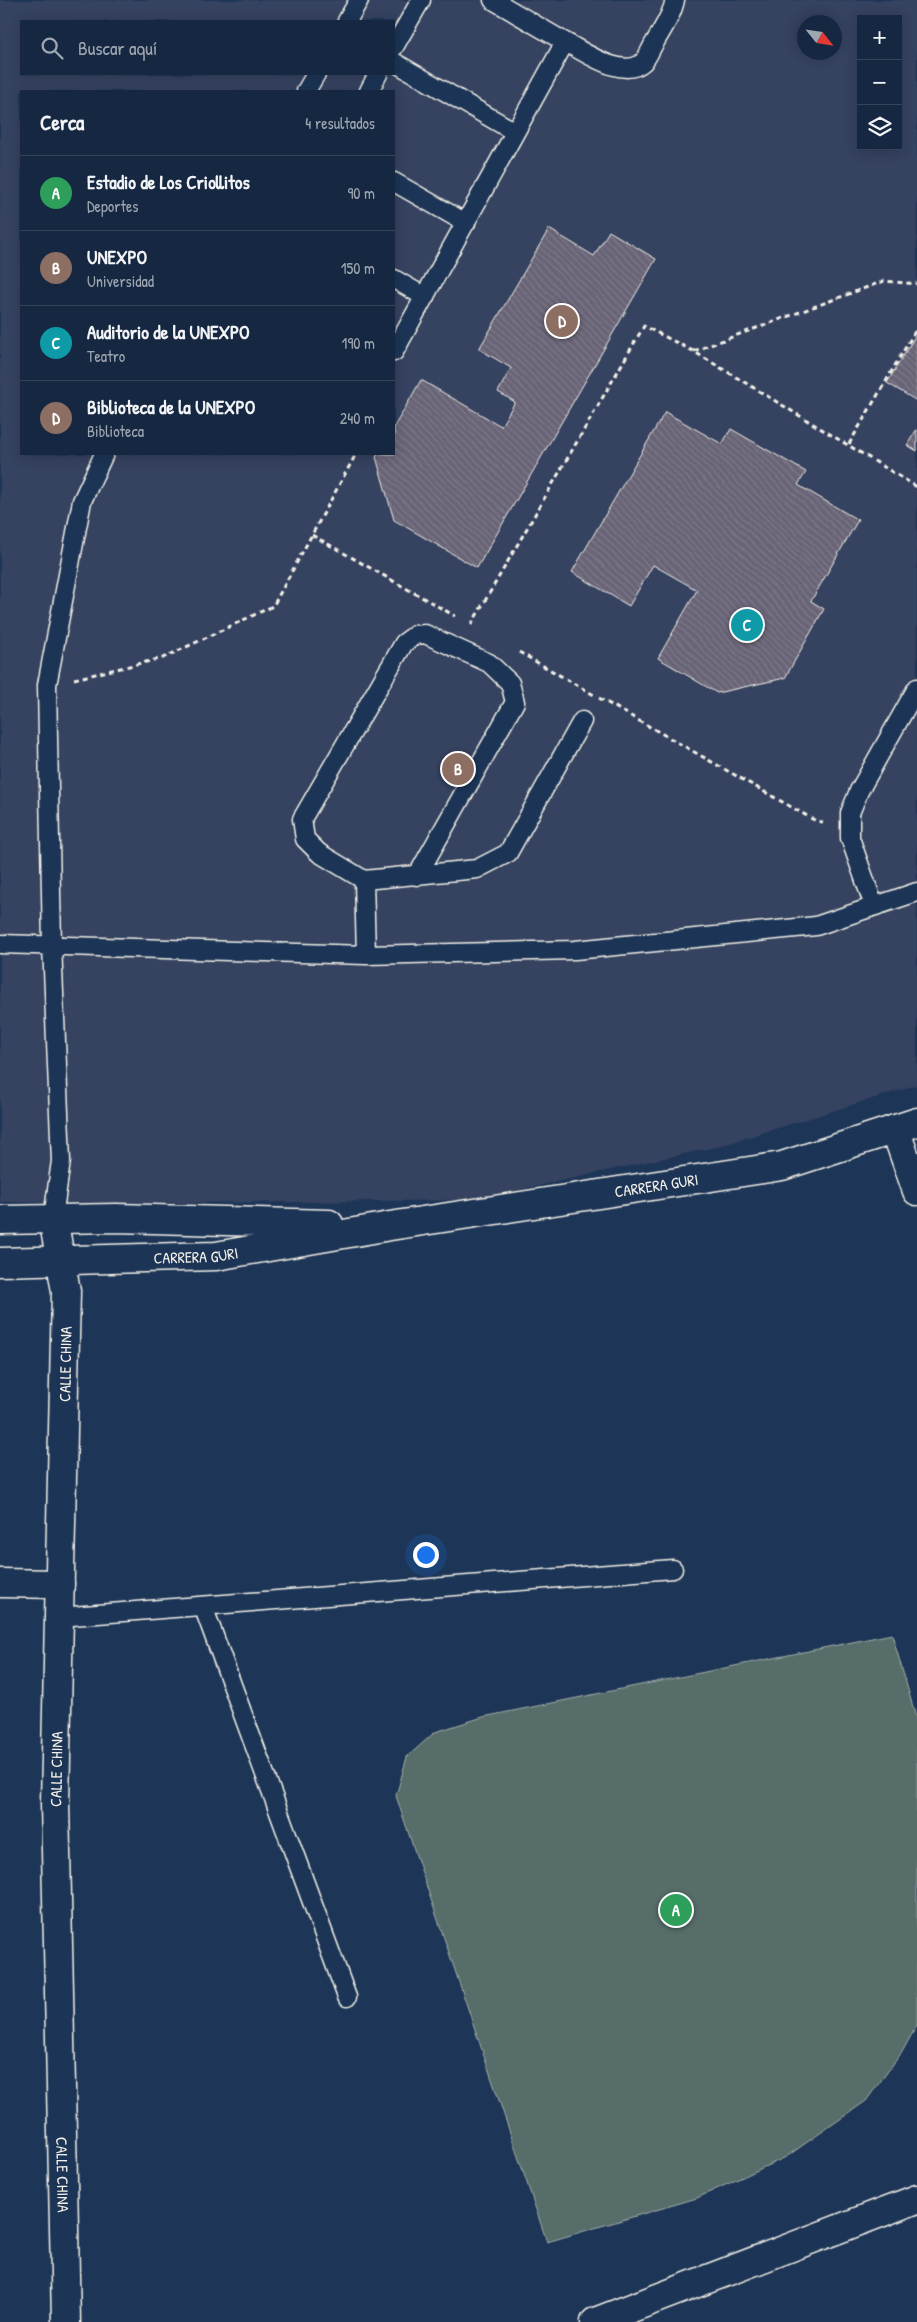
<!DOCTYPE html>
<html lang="es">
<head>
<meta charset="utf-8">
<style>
	:root { --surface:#162841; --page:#1f3048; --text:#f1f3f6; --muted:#9ea6b1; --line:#35445a; --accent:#d6ab8b }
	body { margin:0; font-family:"Patrick Hand",sans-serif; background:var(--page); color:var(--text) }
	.controls { position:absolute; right:15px; top:15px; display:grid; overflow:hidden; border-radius:0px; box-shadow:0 2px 12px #0003 }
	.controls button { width:45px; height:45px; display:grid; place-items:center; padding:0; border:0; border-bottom:1px solid var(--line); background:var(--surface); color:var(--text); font:25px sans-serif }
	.compass { position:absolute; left:797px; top:15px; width:45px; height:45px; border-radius:50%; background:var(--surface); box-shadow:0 2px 12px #0003; rotate:120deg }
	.you { position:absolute; left:425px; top:1554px; width:18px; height:18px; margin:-12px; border:4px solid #fff; border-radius:50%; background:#1a73e8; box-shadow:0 0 0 8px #1a73e833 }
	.badge { display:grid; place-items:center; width:32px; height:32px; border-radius:50%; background:var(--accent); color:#fff; font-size:16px; font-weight:700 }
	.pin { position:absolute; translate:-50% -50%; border:2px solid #fff; box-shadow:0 1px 5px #0006 }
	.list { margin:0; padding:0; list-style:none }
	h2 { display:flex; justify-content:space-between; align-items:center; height:65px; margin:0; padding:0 20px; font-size:21px }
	h2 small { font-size:16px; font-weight:400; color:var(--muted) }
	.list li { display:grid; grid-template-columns:32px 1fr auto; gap:15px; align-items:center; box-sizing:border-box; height:75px; padding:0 20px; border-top:1px solid var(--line) }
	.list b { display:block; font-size:19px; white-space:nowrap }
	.list p { margin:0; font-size:16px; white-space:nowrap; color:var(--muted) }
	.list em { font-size:16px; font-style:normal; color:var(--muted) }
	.icon { flex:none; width:28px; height:28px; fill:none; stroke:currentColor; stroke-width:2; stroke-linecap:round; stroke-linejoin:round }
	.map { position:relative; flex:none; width:917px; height:2322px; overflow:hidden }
	.search { position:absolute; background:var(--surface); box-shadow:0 2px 12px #0003; left:20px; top:20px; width:375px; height:55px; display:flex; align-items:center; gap:12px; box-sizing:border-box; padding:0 18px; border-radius:0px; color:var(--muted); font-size:19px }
	.panel { position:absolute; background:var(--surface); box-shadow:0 2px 12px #0003; left:20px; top:90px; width:375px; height:365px; border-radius:0px }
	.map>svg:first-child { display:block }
	.built { fill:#344360; fill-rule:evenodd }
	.green { fill:#576d69; stroke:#a6afa8 }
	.building { fill:url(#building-back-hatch); stroke:#f4f1e8 }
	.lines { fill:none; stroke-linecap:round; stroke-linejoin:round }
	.lane-casing { stroke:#f4f1e8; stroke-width:21 }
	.street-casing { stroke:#f4f1e8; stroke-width:31 }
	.secondary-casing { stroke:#f4f1e8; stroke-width:31 }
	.path { stroke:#f4f1e8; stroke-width:3; stroke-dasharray:5 4; stroke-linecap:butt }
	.lane { stroke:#1d3557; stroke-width:18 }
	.street { stroke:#1d3557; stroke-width:28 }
	.secondary { stroke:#1d3557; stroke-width:28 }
	.labels { text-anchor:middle; stroke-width:4; stroke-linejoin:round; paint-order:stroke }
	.street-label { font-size:16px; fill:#f4f1e8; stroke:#1d3557 }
</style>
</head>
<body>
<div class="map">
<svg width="917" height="2322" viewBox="0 0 917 2322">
	<defs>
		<pattern id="building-back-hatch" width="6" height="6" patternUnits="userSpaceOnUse" patternTransform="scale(1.25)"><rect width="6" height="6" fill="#686376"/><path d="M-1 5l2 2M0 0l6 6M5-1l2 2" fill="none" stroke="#7e7a8a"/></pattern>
	</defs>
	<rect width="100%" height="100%" fill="#1d3557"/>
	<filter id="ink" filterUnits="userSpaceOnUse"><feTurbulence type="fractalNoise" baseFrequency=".02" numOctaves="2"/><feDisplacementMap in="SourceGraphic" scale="10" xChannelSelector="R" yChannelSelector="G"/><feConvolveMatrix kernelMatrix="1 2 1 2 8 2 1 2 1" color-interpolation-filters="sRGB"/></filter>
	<g filter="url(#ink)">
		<path class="built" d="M0,0H917V1085L720,1146L474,1200L99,1204L0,1202ZM861,19H898V146H861ZM21,21H394V74H21ZM804,22H834V52H804ZM21,91H394V454H21Z"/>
		<path class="green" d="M892,1634L917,1721V2025L902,2052L866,2101L786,2157L697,2198L547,2242L396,1796L407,1757L435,1732L483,1717Z"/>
		<path class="building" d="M549,229L594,256L609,231L656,259L477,568L394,520L376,457L378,454H394V427L421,380L501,426L515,402L498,392L511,368L479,349Z
			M917,333V401L887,383Z
			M665,412L722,444L731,429L806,472L798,485L858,520L811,601L824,609L785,678L717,693L658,658L697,590L653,565L629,606L572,572Z
			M917,429V451L907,445Z"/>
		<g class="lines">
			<g class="lane-casing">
				<path id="lane" d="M493,0L565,42
					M347,21L359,0
					M394,47L421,0
					M394,62L515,132
					M306,91L316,74
					M369,91L378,74
					M394,182L466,223
					M394,279L425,297
					M394,352L565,42C585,52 623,80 643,62C648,57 651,48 655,42C663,28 672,15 675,0
					M364,880L319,853L305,839L302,819L404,643L415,635L425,634L489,663L510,683L515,702L417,876
					M874,906L850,838V813L859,791L917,688
					M0,944L366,955L575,950L816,926L917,892
					M366,955L364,880L477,869L508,853L582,721
					M53,1218L61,1161L52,945L47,685L82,501L104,454
					M203,1606L347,1997
					M59,1617L673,1569"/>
			</g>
			<g class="street-casing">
				<g id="street">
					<path d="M895,1129L917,1191"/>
					<path id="s1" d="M53,1218L66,1291L55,1803L66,2322"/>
					<path d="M0,1583L60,1584"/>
					<path d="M595,2322L917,2199"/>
				</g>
			</g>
			<g class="secondary-casing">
				<g id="secondary">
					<path d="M0,1220L116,1218L329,1224"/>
					<path id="s2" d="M0,1262L216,1256L390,1226L782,1166L917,1122"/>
				</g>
			</g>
			<path class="path" d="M694,351L884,281L917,284
				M849,444L917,328
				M312,535L455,616
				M471,625L644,326L693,351L917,487
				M519,652L594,695
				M74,679L163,658L273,606L356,454
				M599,698L816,821L823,822"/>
			<use href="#lane" class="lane"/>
			<use href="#street" class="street"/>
			<use href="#secondary" class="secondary"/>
		</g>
	</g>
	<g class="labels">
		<g class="street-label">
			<text dy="6" stroke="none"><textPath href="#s2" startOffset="662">CARRERA GURI</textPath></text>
			<text dy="6" stroke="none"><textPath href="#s2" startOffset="196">CARRERA GURI</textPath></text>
			<text transform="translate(65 1364) rotate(-89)" y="6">CALLE CHINA</text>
			<text transform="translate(56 1769) rotate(-89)" y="6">CALLE CHINA</text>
			<text dy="6" stroke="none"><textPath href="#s1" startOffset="958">CALLE CHINA</textPath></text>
		</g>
	</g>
</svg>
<div class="controls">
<button>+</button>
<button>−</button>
<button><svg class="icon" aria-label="layers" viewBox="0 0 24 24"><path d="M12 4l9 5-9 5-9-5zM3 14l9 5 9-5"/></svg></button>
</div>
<svg class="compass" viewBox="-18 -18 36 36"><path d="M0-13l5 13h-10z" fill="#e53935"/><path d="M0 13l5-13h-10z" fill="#9ea6b1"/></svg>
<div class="you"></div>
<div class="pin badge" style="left:676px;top:1910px;background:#2e9e5b">A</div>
<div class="pin badge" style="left:458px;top:769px;background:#8d6e63">B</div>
<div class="pin badge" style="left:747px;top:625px;background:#0f9aa8">C</div>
<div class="pin badge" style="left:562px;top:321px;background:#8d6e63">D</div>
<div class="search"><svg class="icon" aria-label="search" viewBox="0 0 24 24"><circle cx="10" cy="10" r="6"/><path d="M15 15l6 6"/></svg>Buscar aquí</div>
<section class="panel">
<h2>Cerca<small>4 resultados</small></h2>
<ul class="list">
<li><span class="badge" style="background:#2e9e5b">A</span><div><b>Estadio de Los Criollitos</b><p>Deportes</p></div><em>90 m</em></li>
<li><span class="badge" style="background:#8d6e63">B</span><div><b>UNEXPO</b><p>Universidad</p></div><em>150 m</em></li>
<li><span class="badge" style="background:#0f9aa8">C</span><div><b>Auditorio de la UNEXPO</b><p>Teatro</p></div><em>190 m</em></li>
<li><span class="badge" style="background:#8d6e63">D</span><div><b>Biblioteca de la UNEXPO</b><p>Biblioteca</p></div><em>240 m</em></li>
</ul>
</section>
</div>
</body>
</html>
